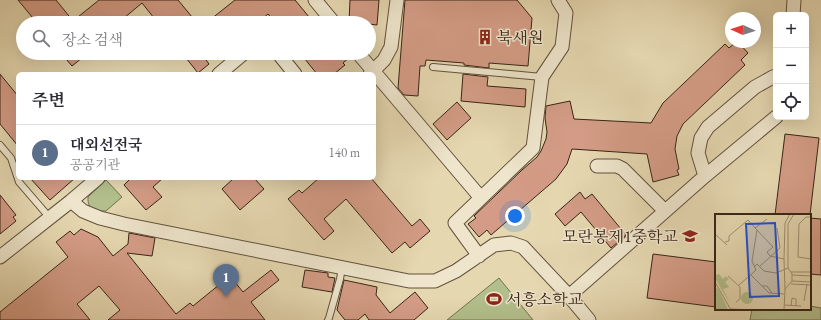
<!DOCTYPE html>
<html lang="ko">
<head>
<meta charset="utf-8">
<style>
	:root { --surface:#fff; --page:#f2f2f3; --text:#2b2b33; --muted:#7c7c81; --line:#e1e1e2; --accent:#8f2418 }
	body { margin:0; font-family:"EB Garamond","Noto Serif KR",serif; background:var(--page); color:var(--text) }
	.controls { position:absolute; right:12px; top:12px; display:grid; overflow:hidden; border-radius:6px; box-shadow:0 4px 16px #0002 }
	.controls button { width:36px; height:36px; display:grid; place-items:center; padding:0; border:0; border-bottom:1px solid var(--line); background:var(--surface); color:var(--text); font:20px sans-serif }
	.compass { position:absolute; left:725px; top:12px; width:36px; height:36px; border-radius:50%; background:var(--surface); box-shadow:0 4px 16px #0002; rotate:273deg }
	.you { position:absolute; left:515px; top:216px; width:14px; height:14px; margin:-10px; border:3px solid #fff; border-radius:50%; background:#1a73e8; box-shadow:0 0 0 6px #1a73e833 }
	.badge { display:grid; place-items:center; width:26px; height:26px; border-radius:50%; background:var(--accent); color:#fff; font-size:13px; font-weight:700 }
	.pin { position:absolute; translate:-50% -33px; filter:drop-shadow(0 1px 2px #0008) }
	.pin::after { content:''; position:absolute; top:21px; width:14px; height:12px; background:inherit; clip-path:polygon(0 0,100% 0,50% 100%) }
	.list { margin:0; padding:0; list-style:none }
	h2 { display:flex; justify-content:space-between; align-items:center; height:52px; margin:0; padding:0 16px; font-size:17px }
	h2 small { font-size:13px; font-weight:400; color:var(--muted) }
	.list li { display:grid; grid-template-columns:26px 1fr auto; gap:12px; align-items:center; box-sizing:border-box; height:56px; padding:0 16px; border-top:1px solid var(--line) }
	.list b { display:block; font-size:15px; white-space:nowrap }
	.list p { margin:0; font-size:13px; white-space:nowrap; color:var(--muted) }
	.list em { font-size:13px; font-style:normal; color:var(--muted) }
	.icon { flex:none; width:22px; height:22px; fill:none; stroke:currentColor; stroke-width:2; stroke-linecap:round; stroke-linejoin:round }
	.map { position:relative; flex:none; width:821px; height:320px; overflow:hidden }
	.search { position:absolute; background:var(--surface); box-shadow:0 4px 16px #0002; left:16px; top:16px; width:360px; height:44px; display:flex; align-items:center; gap:10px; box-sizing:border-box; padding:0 14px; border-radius:22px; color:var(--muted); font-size:15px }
	.panel { position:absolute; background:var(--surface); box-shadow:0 4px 16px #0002; left:16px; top:72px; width:360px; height:108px; border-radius:6px }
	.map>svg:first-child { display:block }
	.green { fill:#b2bf8c; stroke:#757250 }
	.building { fill:#d49c86; stroke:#382515 }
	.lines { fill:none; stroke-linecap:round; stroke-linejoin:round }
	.lane-casing { stroke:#63523c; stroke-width:8 }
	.street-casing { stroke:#63523c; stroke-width:15 }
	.lane { stroke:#eee5cc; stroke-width:6 }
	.street { stroke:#eee5cc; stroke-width:13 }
	.labels { text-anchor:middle; stroke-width:3; stroke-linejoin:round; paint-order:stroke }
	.poi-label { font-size:16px; fill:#382515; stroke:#eee5cc; text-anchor:start }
	.inset-road { fill:none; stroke:#a09072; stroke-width:1 }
	.view { fill:#1d4ed8; fill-opacity:0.15; stroke:#1d4ed8; stroke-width:2 }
	.inset-edge { fill:none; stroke:#382515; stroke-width:2 }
</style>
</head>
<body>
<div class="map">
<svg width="821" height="320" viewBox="0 0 821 320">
	<rect width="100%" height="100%" fill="#e5d7b0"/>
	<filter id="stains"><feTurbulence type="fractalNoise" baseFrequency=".005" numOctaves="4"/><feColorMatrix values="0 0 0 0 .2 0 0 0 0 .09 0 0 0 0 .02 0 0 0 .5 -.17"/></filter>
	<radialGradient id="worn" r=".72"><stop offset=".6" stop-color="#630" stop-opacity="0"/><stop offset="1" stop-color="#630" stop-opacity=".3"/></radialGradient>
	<path class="green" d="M106,180L122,197L106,211C96,211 87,210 88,197Z
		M499,278L533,320H447Z
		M810,306L821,308V320H750L752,309H810Z"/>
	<path class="building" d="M18,0H56L73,21L99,0H178L197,23H158L142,3L118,23H37Z
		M235,0H295L314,23H276L268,14L257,23H206Z
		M350,0H379L377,25L369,24V23L349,22Z
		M405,0H517L532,18L528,66L489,63V68L464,65V63L426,60L425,66H420L418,96L404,95L398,88Z
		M736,42H738L748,53L741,60L745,65L683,124L677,136L675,149L679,169L677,170L679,175L653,182L647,154L572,149L567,164L556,179L491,235L487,230L479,237L468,224L476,218L474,216L522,170L537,157L541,151L546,139L547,132L545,118L546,106L570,101L574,119L651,123L663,103L725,44L729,48Z
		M61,53H88L72,66Z
		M182,53H215L206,60L209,64L198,73Z
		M300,53H350L351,56L343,63L345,65L334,74H317Z
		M0,74L18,96V146L0,124Z
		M463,74L488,77L487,86L526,89L525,107L461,101Z
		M457,102L471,118L447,140L433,124Z
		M785,134L819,138L810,215H775Z
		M30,178H75L50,200Z
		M131,178H163L153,187L162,197L146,210L124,185Z
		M234,178H254L264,189L240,210L222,189Z
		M319,178H371L412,226L420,219L430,231L410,248L405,242L392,253L346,199L324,219L334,231L324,240L288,199L299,190L302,193Z
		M580,192L585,199L592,194L626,235L611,248L581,212L565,226L555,214Z
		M0,195L16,215L13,217L16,221L0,234Z
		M810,218L821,219V275L810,274Z
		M81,229L98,237L113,256L128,244L129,233L155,238L152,256L127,253L176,314L190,303L193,306L230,276L243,292L271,270L279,280L251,302L265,320H108L120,310L99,286L77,304L90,320H0V312L68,257L56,242L70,231L74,235Z
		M653,254L716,262V307L647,298Z
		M305,270L328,273V277L335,278L332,292L302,287Z
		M344,280L377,287L376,295L390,313L415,292L428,308L414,320H369L365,314L358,320H345L337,310Z"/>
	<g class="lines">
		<g class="lane-casing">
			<path id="lane" d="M433,67L542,77
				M0,145L11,158L19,182L50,218
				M328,320L329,318L340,279L342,267"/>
		</g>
		<g class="street-casing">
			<path id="street" d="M315,0L334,23
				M793,15L794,0
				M278,53L295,74
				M358,53L481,198
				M219,74L244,53
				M370,74L384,60L391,47L397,0
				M597,166H617L623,169L665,211
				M705,176L698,153L701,138L708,127L755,87L773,77L776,76
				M71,201L98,178
				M479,256L455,223L533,148L542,77L562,47L566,13L558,0
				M0,257L71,201L83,211L100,218L124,224L409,281H435L456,271L494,245L511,243L523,247L569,296L589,320
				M569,296L705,176L776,117"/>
		</g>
		<use href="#lane" class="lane"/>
		<use href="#street" class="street"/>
	</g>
	<defs>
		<g id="building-bare" transform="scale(1.2)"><path d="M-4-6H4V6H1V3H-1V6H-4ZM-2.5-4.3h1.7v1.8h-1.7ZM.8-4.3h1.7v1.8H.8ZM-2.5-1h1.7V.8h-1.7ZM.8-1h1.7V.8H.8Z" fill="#8f2418" stroke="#eee5cc" stroke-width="2.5" paint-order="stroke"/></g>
		<g id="school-bare" transform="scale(1.2)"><path d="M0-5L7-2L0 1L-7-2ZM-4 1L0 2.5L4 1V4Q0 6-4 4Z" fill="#8f2418" stroke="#eee5cc" stroke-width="2.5" paint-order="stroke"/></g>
		<g id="stadium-bare" transform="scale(1.2)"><path d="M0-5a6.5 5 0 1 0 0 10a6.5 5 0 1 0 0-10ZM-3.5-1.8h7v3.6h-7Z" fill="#8f2418" stroke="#eee5cc" stroke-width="2.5" paint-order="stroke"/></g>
	</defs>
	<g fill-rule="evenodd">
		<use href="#building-bare" x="485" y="37"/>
		<use href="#school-bare" x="690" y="236"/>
		<use href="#stadium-bare" x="494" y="299"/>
	</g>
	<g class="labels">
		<g class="poi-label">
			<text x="497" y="43">북새원</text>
			<text x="678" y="242" text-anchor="end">모란봉제1중학교</text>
			<text x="506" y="305">서흥소학교</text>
		</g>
	</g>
	<g transform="translate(715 214)">
		<rect width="96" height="96" fill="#e5d7b0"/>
		<path d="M4,60L8,65L11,62L14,65L10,68L14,73L8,75L15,89L0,65L8,75L0,64V61ZM0,72L5,78L13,96H0ZM26 84a6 6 0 1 1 12 0a6 6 0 1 1-12 0Z" fill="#b2bf8c"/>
		<path class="inset-road" d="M96,3H91L84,10L83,43L96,45M40,14L52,5M42,16L58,33L52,38L55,42L69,45L70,75M0,20L12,31M10,28L14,27V22L33,6L42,16L37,47L41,56L24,71M69,45L70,9L75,0M39,53L42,50L49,57L61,59L73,54M44,53L65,34L62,14M76,58H96M36,61L54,79L69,80M77,61L96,62M13,62L25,73V85L21,88M77,67L96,68M0,68L16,96M76,70L96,71M47,72H52L57,79M89,87L92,70M69,91L86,92M76,92L77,84L81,85V92M15,95L42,96M69,96L70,75L77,67V60L73,54V10L79,0"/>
		<path class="view" d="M60,9L64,82L35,83L31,10Z"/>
		<rect width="96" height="96" class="inset-edge"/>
	</g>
	<rect width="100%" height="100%" filter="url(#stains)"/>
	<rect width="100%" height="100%" fill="url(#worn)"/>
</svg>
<div class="controls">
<button>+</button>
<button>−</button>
<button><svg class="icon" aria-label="locate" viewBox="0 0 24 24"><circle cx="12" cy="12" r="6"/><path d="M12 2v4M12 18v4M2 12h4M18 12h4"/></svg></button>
</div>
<svg class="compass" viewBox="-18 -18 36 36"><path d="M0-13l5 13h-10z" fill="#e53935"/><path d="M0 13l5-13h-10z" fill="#7c7c81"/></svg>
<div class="you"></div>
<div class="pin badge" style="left:226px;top:297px;background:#5c6f8a">1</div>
<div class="search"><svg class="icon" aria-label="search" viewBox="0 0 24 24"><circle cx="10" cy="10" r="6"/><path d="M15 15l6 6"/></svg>장소 검색</div>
<section class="panel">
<h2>주변<small></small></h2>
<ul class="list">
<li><span class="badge" style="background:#5c6f8a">1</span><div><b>대외선전국</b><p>공공기관</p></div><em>140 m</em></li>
</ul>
</section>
</div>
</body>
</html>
